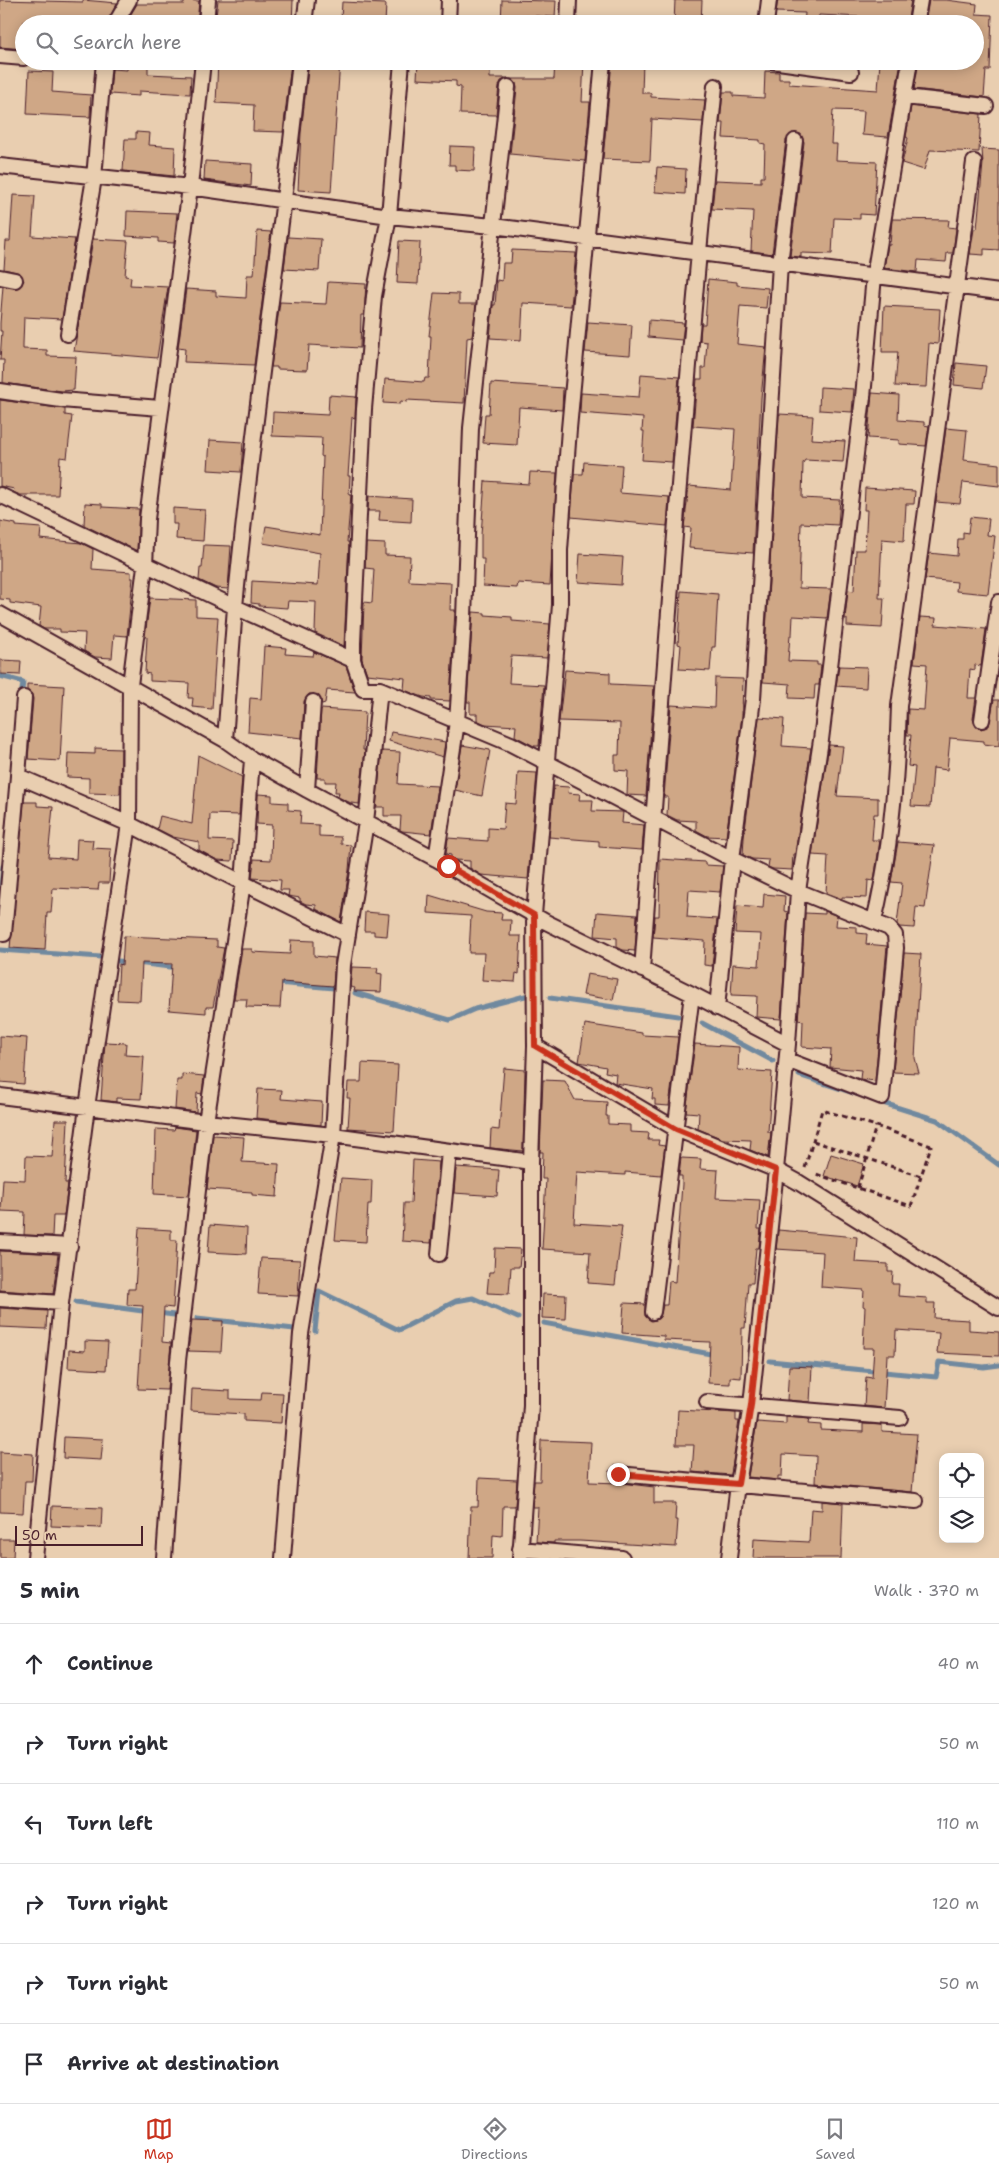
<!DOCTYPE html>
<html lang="en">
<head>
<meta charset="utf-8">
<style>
	:root { --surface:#fff; --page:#f7f7f7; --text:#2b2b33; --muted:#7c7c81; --line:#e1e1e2; --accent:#c8321e }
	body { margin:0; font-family:"Shantell Sans",sans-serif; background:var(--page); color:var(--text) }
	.controls { position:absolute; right:15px; bottom:15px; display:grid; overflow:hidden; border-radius:10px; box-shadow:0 2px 12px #0003 }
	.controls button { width:45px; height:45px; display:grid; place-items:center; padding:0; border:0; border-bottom:1px solid var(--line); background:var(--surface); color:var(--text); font:25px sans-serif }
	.scale { position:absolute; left:15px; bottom:12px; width:128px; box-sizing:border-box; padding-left:5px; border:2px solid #4a1f2b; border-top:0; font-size:14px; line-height:18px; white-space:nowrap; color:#4a1f2b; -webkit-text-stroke:4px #e9ceb0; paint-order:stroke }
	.stop { position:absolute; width:15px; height:15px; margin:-11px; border:4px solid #c8321e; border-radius:50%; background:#fff }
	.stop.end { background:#c8321e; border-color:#fff; box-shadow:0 1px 5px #0008 }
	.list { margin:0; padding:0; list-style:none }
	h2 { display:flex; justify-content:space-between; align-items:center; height:65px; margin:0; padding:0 20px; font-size:21px }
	h2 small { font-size:16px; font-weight:400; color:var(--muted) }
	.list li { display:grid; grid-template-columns:32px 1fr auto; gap:15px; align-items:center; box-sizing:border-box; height:80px; padding:0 20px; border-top:1px solid var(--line) }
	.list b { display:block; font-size:19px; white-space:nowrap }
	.list em { font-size:16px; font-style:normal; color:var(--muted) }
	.icon { flex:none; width:28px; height:28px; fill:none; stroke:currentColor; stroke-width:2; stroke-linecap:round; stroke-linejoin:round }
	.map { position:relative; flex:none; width:999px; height:1558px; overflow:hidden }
	.search { position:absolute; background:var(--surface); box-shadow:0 2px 12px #0003; left:15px; right:15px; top:15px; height:55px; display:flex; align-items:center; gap:12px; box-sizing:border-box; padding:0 18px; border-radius:28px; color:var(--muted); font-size:19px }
	.sheet { height:545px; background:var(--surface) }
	nav { display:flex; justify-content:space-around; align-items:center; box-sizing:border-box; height:70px; border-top:1px solid var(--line); background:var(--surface); font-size:14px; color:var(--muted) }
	nav a { display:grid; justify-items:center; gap:2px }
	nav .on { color:var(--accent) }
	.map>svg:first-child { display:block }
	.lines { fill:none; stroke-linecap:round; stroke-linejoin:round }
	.stream { stroke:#70899f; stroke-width:5 }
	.building { fill:#cfa786; stroke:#4a1f2b }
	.street-casing { stroke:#4a1f2b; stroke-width:18 }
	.path { stroke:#4a1f2b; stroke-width:3; stroke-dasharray:5 4; stroke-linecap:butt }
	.street { stroke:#e9ceb0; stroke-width:14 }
	.route { stroke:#c8321e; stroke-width:6 }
</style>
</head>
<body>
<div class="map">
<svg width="999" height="1558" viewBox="0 0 999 1558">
	<rect width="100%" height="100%" fill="#e9ceb0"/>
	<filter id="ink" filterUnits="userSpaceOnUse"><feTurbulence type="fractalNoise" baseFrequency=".02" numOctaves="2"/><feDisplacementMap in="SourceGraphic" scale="10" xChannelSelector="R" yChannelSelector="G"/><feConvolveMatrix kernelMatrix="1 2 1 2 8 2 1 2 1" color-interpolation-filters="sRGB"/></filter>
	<g filter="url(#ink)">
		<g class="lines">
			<path class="stream" d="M0,676L23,682L21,698
				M0,898L3,866
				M0,950L101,957
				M118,961L128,962
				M137,963L178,968
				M277,983L334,988
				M355,993L450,1020L475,1009L525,996
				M550,998L678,1016
				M702,1023L773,1061
				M799,1075L860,1095
				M880,1102L937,1120L999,1165
				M76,1302L150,1312
				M158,1313L174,1315
				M197,1318L294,1329
				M544,1323L716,1355
				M315,1331L319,1291L399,1330L456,1301L473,1298L518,1318
				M770,1361L936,1377L939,1362L984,1367L999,1365"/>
		</g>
		<path class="building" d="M0,0L83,2V0L117,3L107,23L24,21V49L0,47Z
			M184,0L199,1L197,24H125L137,4H184Z
			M218,0H293L292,24H215Z
			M502,0L556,1L555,17L520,15V24L501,23Z
			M675,0H702L701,24H674Z
			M778,0H911L907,24H884V18L819,15L818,24H804L805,13L776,12Z
			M929,0H946L977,4L976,14L992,15L990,70H986L984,97L914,89L919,61H975V23L925,24Z
			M342,2L386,4L385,24H346V19H341Z
			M127,61H148V74L191,76L190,94L139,91V96L110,94L112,69L127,70Z
			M218,61L291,63L283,132L253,131L254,105L216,103Z
			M309,61H340L331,192L298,190L301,133Z
			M418,61L453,62V65L490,67V78H508L501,81L499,86L496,115L460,114L461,87L456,86V81L417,79Z
			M555,61H584L582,102H590L585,161L510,154L517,88L516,83L510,79H554Z
			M612,61H643L642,93H651V97L705,100L703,122L652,119L650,161L603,159Z
			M894,61H901L888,137L862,135L864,111L833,110L831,144H837L836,160L877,162L874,215L860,214V219L834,218L832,254L801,253V257L790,256L804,142L801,134L792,133L786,140L772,254L751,251L753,211L712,209L715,180L761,182V177H764L765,144L760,143V140L723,138L724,123H720L723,92H733V96L764,98L765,71L779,72V79H789V84L878,90L880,62Z
			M29,71L53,72L52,92L91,95L90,117L27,114Z
			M911,106L981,114L979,152L930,150L924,170L902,163L908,138L906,137Z
			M136,132L150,133L149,145L175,147L174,176L123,171L125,139H136Z
			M450,146L475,147L474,171L455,170V165H449Z
			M982,149L999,150V250L984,249V255L970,254L974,229H977L983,163Z
			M205,161L252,164L251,186L204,180Z
			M657,167L686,169L685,194L655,192Z
			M13,195L35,196L32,236L75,239L62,319L24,317L23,344V349L47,350V356L76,357L74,390L62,391L3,383L4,360H0L2,331H0V323L3,286L17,288L24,281L20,273L4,269L6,241H10Z
			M127,211L177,213L174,243L158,242V238L126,236Z
			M892,219L949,220L948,227L956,228L953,253H947L946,262L918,260L917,272L884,268L888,245H890Z
			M257,231L271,232L254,365L184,362L185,349L178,348L186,289L216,291V296L246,298L247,275H254Z
			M288,237L321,239L319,271L284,269Z
			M93,239L128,241L125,276L131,277L130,285L168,287L157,358L74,351Z
			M399,241L420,242L418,284L397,283Z
			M512,250L576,253L571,306L523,303L521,340L490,338L493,305H495L497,280L502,281L503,263H511Z
			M708,279L737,282V285L768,288L766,308L740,306L737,344L766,347L761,398L753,553L689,548L691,528L684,527L689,486L731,490L735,429L693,426L697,379H702V368H705L707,342L700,341L701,324H705Z
			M328,282L366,284L364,315H361L360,348L309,345L307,370L277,369V367H271L280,302L326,304Z
			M434,293L459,294V304H476L472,337L467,338L464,403L407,400V402L401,401L400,404L383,403L385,379L424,382L425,378H429L431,336H429Z
			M884,306L940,309L938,344L929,343L926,387L895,386L898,352H882Z
			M649,320L684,323L682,340L648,337Z
			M588,322L632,325L630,355L585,352Z
			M956,363L986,366L983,388L954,385Z
			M641,374L679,377L672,462L642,460L644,431H642L643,418L580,413L581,393L639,397Z
			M491,383L563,388L562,410L519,407L517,445L483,443L485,414H489Z
			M820,387L854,389L852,412L819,410Z
			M872,393L899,395L898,420L924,422V425L929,426L926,446L899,444V440L868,438Z
			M329,395L356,397L355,418L352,417L348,476H350L349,495H351L347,542H349L344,646L315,633L316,602L288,601L287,608L259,606V604L251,603L252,581L318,585L320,553L263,543L266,526L320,535L323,457L321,456L322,438L272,436L273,412L328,415Z
			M0,400L65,409V415L72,416L67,458L60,457L58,495H20L13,492L14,489L0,486Z
			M779,414L813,416L811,439L845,441L843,462L805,460L803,463L802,498L840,500L838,525L801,523L799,588L831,589L827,618L793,616L792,635H790L788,661L817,662V665H821L819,685H815L814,699L789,698L790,684L763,682Z
			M946,428L967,430L964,460L999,464V486L963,482L960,504L936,502Z
			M210,440L243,442L241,472L208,470Z
			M584,462L622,465L620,493L669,497L667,526L571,517L574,474H583Z
			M530,472L557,473L550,585L518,583L517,588L483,586L484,559H481V535L485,481L529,484Z
			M865,488L915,491L914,504H906L904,541L882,539L879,598H884L882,628L847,626V619H845L848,590L854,591L856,550H865L867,510H864Z
			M369,496L412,499L411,522L379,520L380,511H368Z
			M85,503L102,504V507L139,509L137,551L84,525Z
			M173,508L205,510L203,541L176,539L177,524H173Z
			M970,517L989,519L987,535L995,536L988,594L956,591L957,582L925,579L929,553L957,556L958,539H963V532L968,533Z
			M0,521L16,524V526L41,528L40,539L81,543L93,549L92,569L131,572V578H133L127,636L114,635L112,658L95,657L84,651L85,633L60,632V629H44L39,626L41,607L10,603V600L0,599Z
			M366,543L385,544V555L410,556L409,581L451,583L450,610H455L450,701L431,700V698L423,697L404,690L405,678L367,674L362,659L364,602L372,603L374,569L365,568Z
			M204,545L231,546L228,589L216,588L199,580L200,568H202Z
			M580,554L623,557L621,585L578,582Z
			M681,591L718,594L715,647H712L710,671L679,669L681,645L678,644Z
			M150,598L196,600V616L218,617L212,709L192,707L193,698H188L189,683L150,681V674L145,673L147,637H145Z
			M473,612L485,613V615L512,617V621L550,624L547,658L511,656L509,683L544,685L539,746H534L515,736L516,726L485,724L477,720V714H470V702H467Z
			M920,617L936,618L935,625L986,629L981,666L975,665V670L970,669L968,698H976L973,719L976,727L981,729L989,726L994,700H999V746L984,744V741L950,738L947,770L933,768L930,807L911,806L915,767L908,766L911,735H907L908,709L924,710L927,664L914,663Z
			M264,646L286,648L285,654L313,656L314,652L346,666L355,692L327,690L325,703L322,704L318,695L309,694L304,701L302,738L248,732L250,698L261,699Z
			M1,660L21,661L20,675L1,674Z
			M839,666L867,667L866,688L836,686Z
			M565,670L610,673V684L654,686L646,796L627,795L628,771L615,770V755H619L620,723L559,721Z
			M715,678L743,679L742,716L726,837L707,836L696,830V821L677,820L667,815L668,797H664L671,705L714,708Z
			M27,684L64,686L60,761L28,759L33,699L32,694L27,690Z
			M321,709L365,712L363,750H365L359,804L351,803L338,797L339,792H335L336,782H325V778H317Z
			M759,717L784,719L782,746L811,748L795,854H793L792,870L773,869L768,867L769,860L752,859L743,855L744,838Z
			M391,732L445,742L443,757L389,741Z
			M462,745L490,750L482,796L455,790Z
			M829,745L843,746L837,796L878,798V814H874L872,840H880L874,881L868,880L867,898L842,897V899L826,893L828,856L812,855Z
			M95,748L121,749L120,794L89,793V778L67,777L68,753L95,754Z
			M382,751L400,752L398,784L438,786L431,834L402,831L400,830L401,816H384V807H376Z
			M198,755L242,777L239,815L210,814L209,840L233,841L232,861L217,860L199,850V842L173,837L157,829L160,816L192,824Z
			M518,772L537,773L528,879L481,875L470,868V861L455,860L451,858V855L446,854L448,838L488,841V828L503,829L505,803L516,804Z
			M554,786L569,787L568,793L580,794L579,800H593L592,811L623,812L622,823L644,825L642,850L599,847V841L549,837Z
			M258,794L272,795V802L288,803V810L301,811L300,824L319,825V836L341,837V844L351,845L349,870L341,922L316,909V905L306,904L300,901V898L288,896L289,890H280L281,880L252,878L254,859L271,860L272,825L257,824Z
			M24,802H37V806L53,807L48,857L76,859L77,839L93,840L92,848L111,849L109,883H99L98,890L53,888L51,913H47L45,950L10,948Z
			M898,842L934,845L925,908L916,907L914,928L899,927L897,924L902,883L891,882Z
			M660,859L705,862V865L723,866L720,892L689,890L687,917L717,919L712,966L704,965L705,941L653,937L655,916H659Z
			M764,894L785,896L784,911L788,912L781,1019L756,1017L757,996L731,995L733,964L759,966L761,934L735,933L737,906L763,908Z
			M429,895L486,912L502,913L501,920H511L510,936H521L519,974L516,973L515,982L482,980L484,953H469L471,916L428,913Z
			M825,911L837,916L836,926L857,927V933L867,934L866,944L887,946L875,1081L860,1079L861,1070L830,1067L831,1049L802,1047L803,1021L798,1020L805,913L825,914Z
			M365,912L389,914L387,936L374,935V931H364Z
			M597,912L637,915L635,951L623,950L617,947V938L595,936Z
			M124,936L217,940V947L224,948L213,1007H206V1013L169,1010L172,964L142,963L140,1001L117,1000L119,964L122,965Z
			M291,940L314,941V956L335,958L333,986L282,982L280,1008L246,1007L247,999H234L242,949H252V952L290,954Z
			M904,953L921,954L915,1058L919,1073L893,1072Z
			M352,967L378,968L377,973L382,974L381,992L354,991L355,988L350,987Z
			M587,974L617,979L613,1000L583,995Z
			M585,1024L642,1033V1035L678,1037L669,1106L655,1105V1099H652L653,1089L615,1083L616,1074L605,1072L606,1067L579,1062Z
			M0,1036L27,1038L24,1084L0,1082Z
			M105,1042L126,1043L125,1055L144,1056L141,1099L116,1098V1102L101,1100Z
			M695,1044L739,1047L738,1070L772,1072L768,1132H771L768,1157L750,1150L751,1140L723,1139L698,1129L699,1113L686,1112Z
			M362,1063L398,1065L394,1131L348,1128L350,1098H347L348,1082H361Z
			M504,1068L525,1070L523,1151L490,1148L491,1129L499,1130Z
			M182,1074L204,1076L202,1094L197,1093L196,1112L175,1109L177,1080H182Z
			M543,1080L565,1081L575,1100L607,1102L606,1116H608V1124L630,1125V1132L649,1133L648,1140H659L658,1145L665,1146L661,1175L625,1172V1175L577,1172L574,1223L622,1226L615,1285L588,1283L590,1252L542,1249L546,1179H542L543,1152H540Z
			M258,1089L282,1090L281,1099L322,1102L321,1125L256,1118Z
			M55,1120H68L65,1183H68L64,1216H53L52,1236L24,1235L25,1212L1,1211L3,1179L25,1180L26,1156L52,1157Z
			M175,1127L196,1130L189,1196L154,1194L156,1129L174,1130Z
			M213,1135L244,1137L242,1162L279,1164L277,1197L252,1195V1192L207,1189Z
			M831,1154L864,1164L857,1186L824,1176Z
			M681,1158L701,1159L700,1169L718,1170L716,1198L760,1200L758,1229H761L759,1248H756L753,1283H748L745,1328H742L741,1378L730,1377V1384L708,1383L710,1342L664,1340V1336L622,1333L624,1303L645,1304V1316L651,1321L656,1320L660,1317L663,1305H667L669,1281L675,1282L682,1184V1176H679Z
			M413,1160L439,1162L431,1243L402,1241L404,1203H411Z
			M456,1167L499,1170L497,1196L454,1193Z
			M341,1178L372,1180L371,1204H368L366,1242L335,1240Z
			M210,1225L247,1228L246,1254L208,1252Z
			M139,1228L171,1230V1240H177L173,1308L164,1307L162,1342L171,1343L167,1390L138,1389L143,1306L127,1305L128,1289H135Z
			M778,1230L857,1237L855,1262L888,1264V1272H893L892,1284H899L898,1296L927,1298V1303H935L934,1318L969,1320V1330L999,1332V1356L937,1353L939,1333L896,1330L895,1355H887L884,1408L864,1406L866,1377L872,1378L874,1348H863L865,1307L863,1306L864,1290L821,1287L823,1252L776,1249Z
			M495,1248L521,1249L519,1267H511L509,1294L487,1293L489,1272H494Z
			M0,1251L58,1254L53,1294L0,1290Z
			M261,1258L300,1260L298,1296L258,1294Z
			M543,1294L566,1295L565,1319L542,1318Z
			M0,1308L47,1311L46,1329L0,1327Z
			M192,1320L223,1321L221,1352L188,1351Z
			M85,1341L108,1342L106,1370L68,1368L69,1350L85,1351Z
			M789,1366L812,1367L810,1402L787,1400Z
			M192,1389L230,1391V1399L261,1400L262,1392L283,1393L281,1423L244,1421V1414L191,1411Z
			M678,1410L736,1413V1421H739L731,1475L692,1472L694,1445H676Z
			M786,1417L809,1419L808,1424L821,1425V1430L863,1432V1424L882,1425V1432L917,1434L912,1492L815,1483L816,1456L783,1454L782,1476H778V1480L748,1477L757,1422L786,1424Z
			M64,1437L103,1439L101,1460L63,1458Z
			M541,1440L591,1442L589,1482L621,1483L654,1487V1503H676L675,1520H678L676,1547L580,1541H554V1543L536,1542L538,1507H532L534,1481H540Z
			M0,1452L33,1454L32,1481H25L23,1513L0,1512Z
			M479,1478L517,1480L515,1506H503L502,1536L493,1535L492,1558H469L471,1507H478Z
			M822,1501L843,1503L841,1558H753L754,1539L809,1542L811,1509L822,1510Z
			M52,1506L102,1508L101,1528L51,1526Z
			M0,1539H14L13,1558H0Z"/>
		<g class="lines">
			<g class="street-casing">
				<path id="street" d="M115,24L129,0
					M206,24L208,0
					M304,24L307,0
					M448,24L449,0
					M568,24L569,0
					M766,24L769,0
					M916,24L920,0
					M0,56L24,58
					M300,61C281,244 252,425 235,607L353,660
					M402,61L389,216L374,296L364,409L353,643V660L363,689H380L511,744L732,859L798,891L889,928L895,935L896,948L882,1097L787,1060
					M771,61L851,72
					M905,97L986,106
					M0,166L190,187L389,216L493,226L999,292
					M0,277L15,280
					M68,334L94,178L104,61
					M0,391L61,400L160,408
					M0,495L235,607L225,740L0,614
					M982,720L999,602
					M225,740L252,759L307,790L436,859L546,922L692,994L788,1044
					M18,776L24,698
					M307,790L313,702
					M436,859L457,722L464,617L471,428L508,87
					M874,921C891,851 897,779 899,706L974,162
					M4,934L18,776L129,824L243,883L348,935
					M642,970C664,676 685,381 715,86
					M717,1008L732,859L753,699L780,264L795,141
					M535,1046L676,1129L776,1170L798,1182L999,1308
					M0,1096L206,1122L333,1135L531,1162V1405L520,1558
					M531,1162L535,1046L534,915L560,605V550L569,429L603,61
					M0,1242L70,1246
					M439,1254L449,1152
					M0,1299L61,1303
					M653,1312L692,994
					M707,1402L900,1418
					M618,1474L916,1501
					M520,1549L622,1558
					M35,1558L61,1303L87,1107L129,824L130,685L145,566L147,519L190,187L203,61
					M164,1558L178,1361L206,1122L243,883L252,759
					M283,1558L301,1334L333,1135L343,965L366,822L380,689
					M729,1558L738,1484L751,1405L776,1170L788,1044L798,891L821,740L863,397L874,276L910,61"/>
			</g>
			<path class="path" d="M813,1141L921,1176
				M805,1168L822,1110L876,1126L931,1146L911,1206L816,1174
				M858,1188L876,1126"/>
			<use href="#street" class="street"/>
		</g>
	</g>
	<g class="lines" filter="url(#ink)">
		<path class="route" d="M448,866L534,915L535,1046L676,1129L776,1170L751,1405L738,1484L618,1474"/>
	</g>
</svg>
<div class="controls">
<button><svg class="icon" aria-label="locate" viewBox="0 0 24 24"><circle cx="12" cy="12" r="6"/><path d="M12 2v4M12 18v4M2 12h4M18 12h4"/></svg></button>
<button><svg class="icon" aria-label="layers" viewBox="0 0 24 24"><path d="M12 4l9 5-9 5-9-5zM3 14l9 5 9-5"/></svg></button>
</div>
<div class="scale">50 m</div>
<div class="stop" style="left:448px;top:866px"></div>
<div class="stop end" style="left:618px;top:1474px"></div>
<div class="search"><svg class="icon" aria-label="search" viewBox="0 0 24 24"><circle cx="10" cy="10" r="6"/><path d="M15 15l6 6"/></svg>Search here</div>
</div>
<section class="sheet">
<h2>5 min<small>Walk · 370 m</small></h2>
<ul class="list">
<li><svg class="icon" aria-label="ahead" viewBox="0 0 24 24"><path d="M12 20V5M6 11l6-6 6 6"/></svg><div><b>Continue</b></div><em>40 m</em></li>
<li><svg class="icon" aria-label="right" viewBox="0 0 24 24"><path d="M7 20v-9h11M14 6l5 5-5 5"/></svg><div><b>Turn right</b></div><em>50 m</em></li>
<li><svg class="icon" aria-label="left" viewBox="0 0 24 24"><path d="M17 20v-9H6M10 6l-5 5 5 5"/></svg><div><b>Turn left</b></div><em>110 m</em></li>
<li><svg class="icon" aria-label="right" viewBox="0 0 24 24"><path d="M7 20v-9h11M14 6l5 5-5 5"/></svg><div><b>Turn right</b></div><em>120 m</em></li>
<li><svg class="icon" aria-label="right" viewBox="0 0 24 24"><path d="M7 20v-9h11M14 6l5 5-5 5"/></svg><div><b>Turn right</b></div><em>50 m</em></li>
<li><svg class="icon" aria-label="arrive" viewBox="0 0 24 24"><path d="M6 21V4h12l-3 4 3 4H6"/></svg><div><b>Arrive at destination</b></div></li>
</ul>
</section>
<nav>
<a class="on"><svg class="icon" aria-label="map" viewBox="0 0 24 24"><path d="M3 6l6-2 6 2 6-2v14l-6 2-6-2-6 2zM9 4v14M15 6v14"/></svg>Map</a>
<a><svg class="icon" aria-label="directions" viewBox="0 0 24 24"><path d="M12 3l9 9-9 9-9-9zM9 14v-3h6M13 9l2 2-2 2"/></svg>Directions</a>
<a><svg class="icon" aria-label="saved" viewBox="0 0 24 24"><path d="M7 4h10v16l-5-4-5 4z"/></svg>Saved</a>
</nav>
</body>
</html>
